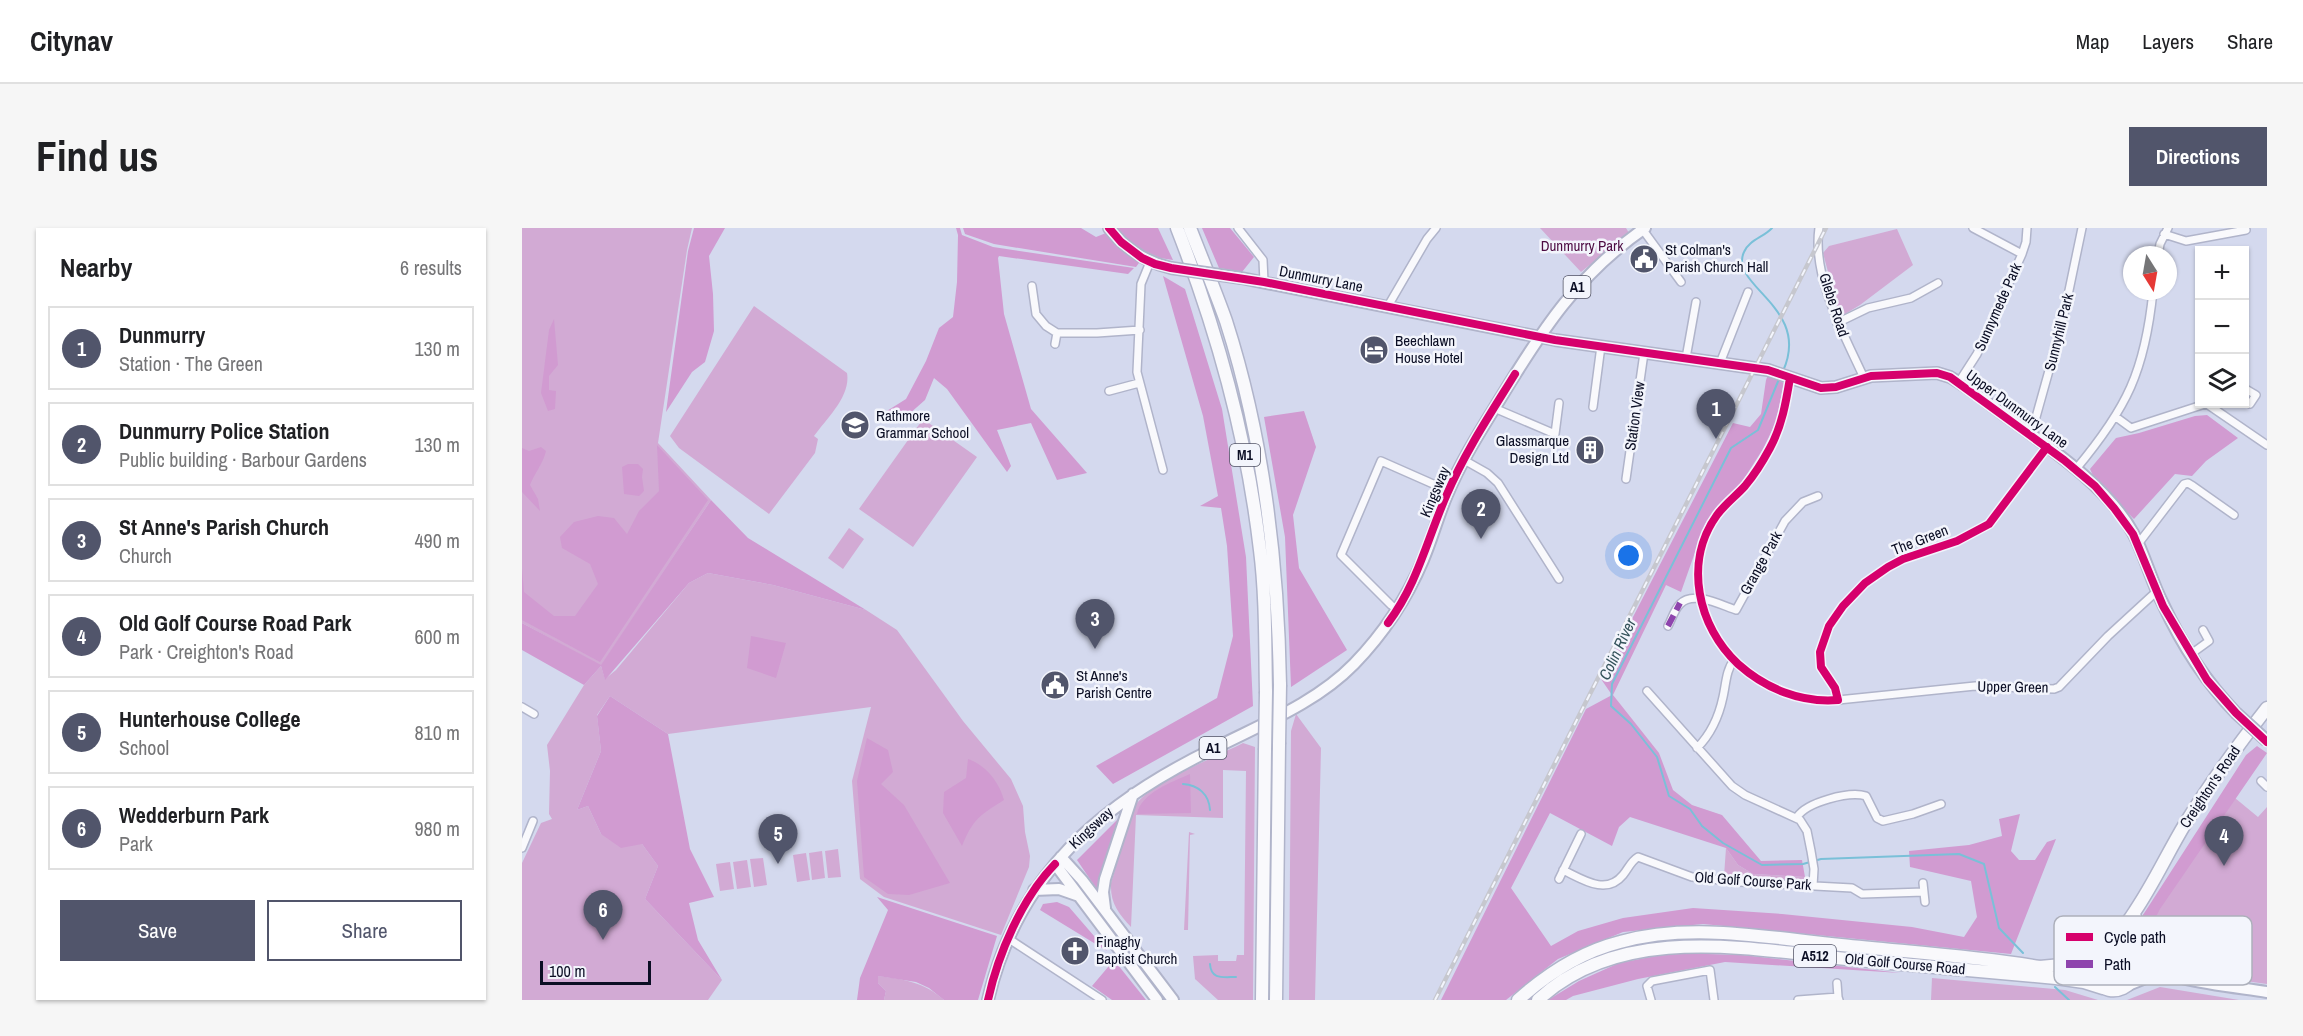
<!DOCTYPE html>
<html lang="en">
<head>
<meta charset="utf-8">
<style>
	:root { --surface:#fff; --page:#f6f6f6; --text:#202124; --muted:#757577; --line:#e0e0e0; --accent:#51556b }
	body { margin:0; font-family:"Archivo Narrow",sans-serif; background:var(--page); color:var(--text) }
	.controls { position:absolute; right:18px; top:18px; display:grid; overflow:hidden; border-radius:0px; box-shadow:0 2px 4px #0004 }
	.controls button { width:54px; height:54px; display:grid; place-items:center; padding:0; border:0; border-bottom:2px solid var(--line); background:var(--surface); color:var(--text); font:30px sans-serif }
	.compass { position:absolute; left:1601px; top:18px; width:54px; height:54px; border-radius:50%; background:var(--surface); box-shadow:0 2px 4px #0004; rotate:169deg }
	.scale { position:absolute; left:18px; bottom:15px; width:111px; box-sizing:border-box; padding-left:6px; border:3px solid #0b0e24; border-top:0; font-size:16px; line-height:21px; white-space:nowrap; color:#0b0e24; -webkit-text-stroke:4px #f3f5fc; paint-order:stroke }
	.you { position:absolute; left:1107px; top:328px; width:21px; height:21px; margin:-15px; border:4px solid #fff; border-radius:50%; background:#1a73e8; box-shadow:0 0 0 9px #1a73e833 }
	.badge { display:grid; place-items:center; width:39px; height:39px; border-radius:50%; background:var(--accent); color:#fff; font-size:20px; font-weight:700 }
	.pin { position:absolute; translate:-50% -50px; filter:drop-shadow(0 2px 3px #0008) }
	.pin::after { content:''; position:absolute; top:32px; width:21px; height:18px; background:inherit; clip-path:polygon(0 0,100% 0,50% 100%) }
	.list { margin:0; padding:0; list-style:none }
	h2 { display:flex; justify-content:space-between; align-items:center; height:78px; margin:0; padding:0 24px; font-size:26px }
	h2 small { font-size:20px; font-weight:400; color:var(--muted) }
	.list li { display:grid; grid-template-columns:39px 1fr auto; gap:18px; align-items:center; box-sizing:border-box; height:84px; margin:0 12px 12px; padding:0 12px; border:2px solid var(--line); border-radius:0px }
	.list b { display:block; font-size:22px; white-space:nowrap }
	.list p { margin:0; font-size:20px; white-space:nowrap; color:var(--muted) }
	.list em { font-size:20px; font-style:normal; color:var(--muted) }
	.actions { display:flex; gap:12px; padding:18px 24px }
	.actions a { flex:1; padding:14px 0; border:2px solid var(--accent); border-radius:0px; text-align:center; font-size:21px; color:var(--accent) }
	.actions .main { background:var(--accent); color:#fff }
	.icon { flex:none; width:33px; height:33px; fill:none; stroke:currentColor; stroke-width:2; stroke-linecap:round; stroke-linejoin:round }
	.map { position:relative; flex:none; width:1745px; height:772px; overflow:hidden; border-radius:0px }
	header { display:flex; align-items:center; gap:36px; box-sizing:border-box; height:84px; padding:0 30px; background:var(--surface); border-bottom:2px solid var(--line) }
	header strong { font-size:28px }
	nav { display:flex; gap:33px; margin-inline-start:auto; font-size:21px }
	.intro { display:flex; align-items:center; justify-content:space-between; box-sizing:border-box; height:144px; padding:0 36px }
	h1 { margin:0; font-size:42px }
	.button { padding:15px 27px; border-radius:0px; background:var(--accent); color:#fff; font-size:21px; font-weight:700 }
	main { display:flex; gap:36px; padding:0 36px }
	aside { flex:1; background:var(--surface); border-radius:0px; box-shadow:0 2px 4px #0004 }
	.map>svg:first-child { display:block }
	.green { fill:#d2aad4 }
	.forest { fill:#d19bd1 }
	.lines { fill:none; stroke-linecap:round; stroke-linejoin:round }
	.stream { stroke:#7ac0d8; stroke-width:2 }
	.street-casing { stroke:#b0b4ca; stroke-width:10 }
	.secondary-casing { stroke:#b0b4ca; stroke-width:14 }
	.primary-casing { stroke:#b0b4ca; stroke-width:14 }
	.highway-casing { stroke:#b0b4ca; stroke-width:15 }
	.street { stroke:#f9f9fc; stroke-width:7 }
	.secondary { stroke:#f9f9fc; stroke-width:10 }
	.primary { stroke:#f9f9fc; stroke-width:10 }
	.highway { stroke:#f9f9fc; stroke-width:12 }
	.rail-casing { stroke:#c6c7ce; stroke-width:4.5 }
	.rail { stroke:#f3f5fc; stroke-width:2; stroke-dasharray:7; stroke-linecap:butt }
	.secondary-bridge-casing { stroke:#b0b4ca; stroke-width:14; stroke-linecap:butt }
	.highway-bridge-casing { stroke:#b0b4ca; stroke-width:15; stroke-linecap:butt }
	.secondary-bridge { stroke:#f9f9fc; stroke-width:10 }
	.highway-bridge { stroke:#f9f9fc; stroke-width:12 }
	.quiet { stroke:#8e44ad; stroke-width:6; stroke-dasharray:12 6; stroke-linecap:butt }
	.cycleway-casing { stroke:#f3f5fc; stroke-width:11 }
	.cycleway { stroke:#d6006c; stroke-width:8 }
	.labels { text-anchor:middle; stroke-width:5; stroke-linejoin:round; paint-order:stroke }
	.shield { fill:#f3f5fc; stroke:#515365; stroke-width:1.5 }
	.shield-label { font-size:14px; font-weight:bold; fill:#0b0e24 }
	.park-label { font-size:15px; fill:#4e0c43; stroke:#f3f5fc }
	.poi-label { font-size:15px; fill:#0b0e24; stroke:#f3f5fc; text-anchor:start }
	.street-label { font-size:15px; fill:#0b0e24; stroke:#f3f5fc }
	.water-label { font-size:16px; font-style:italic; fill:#35535b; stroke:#f3f5fc }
	.key { fill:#f3f5fc; stroke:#adb0bb; stroke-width:1.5 }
	.key-label { font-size:16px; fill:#0b0e24 }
</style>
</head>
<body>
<header>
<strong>Citynav</strong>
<nav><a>Map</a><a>Layers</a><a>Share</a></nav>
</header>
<div class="intro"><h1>Find us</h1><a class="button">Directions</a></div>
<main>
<aside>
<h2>Nearby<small>6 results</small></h2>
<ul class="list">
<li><span class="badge">1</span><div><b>Dunmurry</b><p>Station · The Green</p></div><em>130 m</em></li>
<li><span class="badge">2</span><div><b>Dunmurry Police Station</b><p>Public building · Barbour Gardens</p></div><em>130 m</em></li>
<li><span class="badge">3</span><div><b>St Anne's Parish Church</b><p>Church</p></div><em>490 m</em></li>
<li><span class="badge">4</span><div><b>Old Golf Course Road Park</b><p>Park · Creighton's Road</p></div><em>600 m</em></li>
<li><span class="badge">5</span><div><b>Hunterhouse College</b><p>School</p></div><em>810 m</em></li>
<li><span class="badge">6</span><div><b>Wedderburn Park</b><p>Park</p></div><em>980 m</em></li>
</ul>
<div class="actions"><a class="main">Save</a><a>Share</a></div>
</aside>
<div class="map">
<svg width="1745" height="772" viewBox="0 0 1745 772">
	<rect width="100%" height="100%" fill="#d4d9ee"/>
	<path class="green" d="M0,0H170L165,22L136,215L189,272L79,438L83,451L94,442L167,355L186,345L251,357L344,382L375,402L441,493L489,551L501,578L503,604L508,628L507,639L479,707L362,669L338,651L330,553L349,479L146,506L88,468L75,487L79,523L55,582L66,578L79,606L120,616L136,638L123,671L200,752L186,772H0V635L19,595L30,591L27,586L28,543L25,517L62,457L79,438L0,395Z
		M1018,0H1104L1107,5L1059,44Z
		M1375,1L1391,37L1338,77L1318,89L1301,25L1307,18Z
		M232,78L325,145C329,168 305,190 292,208L296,211L293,225L247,286L157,220L148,208Z
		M401,191L455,229L391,319L337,281Z
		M327,300L342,311L321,341L306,330Z
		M774,486L799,520L793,772H767L769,503Z
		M721,515L733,519L731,772H696L673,751L671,728L696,727V733H714L715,727H722L724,543L701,542V590L614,587L609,699C596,685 588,675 589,655L612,579C627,555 694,529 721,515Z
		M1713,570L1736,589L1745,579V756L1643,742L1623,735L1613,719L1621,687Z
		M667,604L673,606L668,607L666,702H662Z
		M1204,620L1216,637L1231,646L1283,649V654L1202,648Z
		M316,621L319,649L306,650L303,623Z
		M300,623L303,650L290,652L287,625Z
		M284,625L288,652L275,654L271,627Z
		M241,630L245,657L232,659L228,631Z
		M225,632L229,659L215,661L211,634Z
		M208,634L212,661L198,663L194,636Z
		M1139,712L1221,714L1504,741L1509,745L1211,718L1111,722L1011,772H1004C1047,736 1084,722 1139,712Z
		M356,748C381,751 402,754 422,772H362L364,763L356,755Z
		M1410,750L1543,762L1576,772H1409Z
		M1638,759L1717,772H1605Z"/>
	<path class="forest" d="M172,0H203L187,28L191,66L192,103L183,134L170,144L144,184L166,23Z
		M434,0H438L440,7L471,19L612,40L606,46L477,28L476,30L482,86L509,181L565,245L535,252L509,195L475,202L489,238L485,244L425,161L412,150L403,172L386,187L360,186L384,171L404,133L417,100L431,89L435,54L436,7Z
		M441,0H559L574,9L589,3L587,0H636L651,32L638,30L625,24L614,39L472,16L443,6Z
		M680,0H708L732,29L720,44L697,40Z
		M641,48L663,61L700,181L724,329L731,478L591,556L574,538L695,470L711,408L705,318L699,280L678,278L696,268L681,188Z
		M32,91L36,137L27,148V162L34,163L33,181L26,183L19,165L27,102Z
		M1246,147L1262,155L1254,194L1241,221L1220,254L1183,296L1159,364L1144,357L1091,467L1137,525L1151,562L1170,577L1200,587L1239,633L1280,632L1283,649L1231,646L1216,637L1204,620L1108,589L1097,599L1090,618L1028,585L989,660L1029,718L1056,703L1101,690L1171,680L1260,686L1390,699L1442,709L1455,689L1449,653L1388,639L1387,623L1447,617L1480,608L1477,591L1498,586L1489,623L1497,632H1513L1525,614L1534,611L1489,726L1181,696L1101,704L1036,731L984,772H919L1064,481L1090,467L1079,451L1211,195L1228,199L1239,186L1244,152Z
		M782,183L794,219L771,287L777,340L825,422L769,459L763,309L742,189Z
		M1685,187L1716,210L1684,233L1670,248L1653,246L1612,291L1574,254L1568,241L1594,210L1617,205L1673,188Z
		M135,217L186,272L78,434L0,392V341L2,364L32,388H53L76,356L68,336L40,320L38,309L52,294L76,288L92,290L105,306L117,283L137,263Z
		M19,219L24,223C21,236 13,244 8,257L16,271L18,283L0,264V220L7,223Z
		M106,236H116L121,241L120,249L122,263L117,268L102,266L100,239Z
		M189,272L226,310L344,382L251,357L186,345L167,355L83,452L79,438L62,457L0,422V395L79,437Z
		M229,408L264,415L254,450L225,440Z
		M88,468L146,506L168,621L192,669L167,675L176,712L200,752L123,671L136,638L120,616L99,620L79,606L66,578L55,582L79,523L75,488Z
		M345,510L366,522L371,544L359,556L382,577L428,655L387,667L366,666L342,649L335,553Z
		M1735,518L1745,525L1638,681C1629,699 1619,715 1630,734L1625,733L1615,719L1621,687L1724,527Z
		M446,531C464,537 477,554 482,572C458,587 451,591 440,618L421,585L422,564L444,550Z
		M668,546L669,585L615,586C619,565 650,554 668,546Z
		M599,588L576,663L555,632Z
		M355,669L475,708L456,772H422L407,760L394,754L356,748V755L364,763L362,772H335L338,750L366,682Z
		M535,674L547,679L585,723L518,682L521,676Z
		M1149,725L1221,727L1379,745L1203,734L1116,751L1051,768L1044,772H1026L1057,753L1097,735Z
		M592,732L624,772H590L570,758Z"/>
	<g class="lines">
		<path class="stream" d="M1250,0C1242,9 1227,12 1222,24C1206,58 1290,79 1261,143
			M1257,151L1236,202L1209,220L1090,456L1089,478L1109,496L1135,529L1147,568L1168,581L1180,598L1201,615L1240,637L1281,636L1299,631L1437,626L1462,636L1477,700L1501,725
			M661,556C676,557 687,566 688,582
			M688,736C689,752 701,749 714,749
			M1533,759L1547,772"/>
		<g class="street-casing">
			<path id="street" d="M716,0L741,32L742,54
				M1297,0C1290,50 1322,106 1342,150
				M1451,0L1500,26
				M1121,2L1159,54
				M1642,6L1664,13L1724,2
				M1636,27L1638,16L1646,0
				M628,34L619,56L615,144L641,242
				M510,58L514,86L524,98L535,105H575L618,102
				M866,78L905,11L914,0
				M1315,95L1346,80L1389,70L1416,55
				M533,116L535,105
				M1164,130L1174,74
				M1198,135L1226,64
				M1268,150C1264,174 1260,198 1248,220C1241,233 1233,246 1223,258C1214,268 1203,276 1195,287C1161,334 1176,399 1216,436C1244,461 1279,475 1316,472L1313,460L1299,439L1298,424L1307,398L1321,378L1343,355L1366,339L1381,331L1435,313L1467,296L1525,219
				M1437,154L1455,126L1500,26L1504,14L1505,0
				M1722,160L1734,167L1728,176
				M587,163L617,155
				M1685,176L1745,217
				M1071,179L1079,118
				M972,180L1033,206L1037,175
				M1594,189L1609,200L1683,176
				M1509,207L1540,96L1560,0
				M942,232L965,245L976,255L1037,351
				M1554,241C1605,180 1623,143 1631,63
				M1104,251L1122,125
				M1616,316L1662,256L1666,255L1671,258L1712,287
				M876,382L869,377L819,327L859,233L927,263
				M1146,398C1150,391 1152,382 1158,376C1171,362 1199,377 1214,382L1263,293L1281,274L1296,268
				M1669,426L1687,413L1681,402
				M1125,463L1210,558L1223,567L1278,592L1285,603L1289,623L1292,641L1291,658
				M1316,472L1453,458L1532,461L1537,459L1586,408L1635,363
				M0,479L12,486
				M1175,520C1189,506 1197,488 1201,469C1204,456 1204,442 1212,432
				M1739,553L1745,559
				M1275,589C1285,574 1327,563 1344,568L1355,590L1361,593L1391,586L1419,576
				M0,620L11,593
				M1041,642C1060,651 1084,668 1101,647C1106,641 1109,633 1116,629L1170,649L1218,654L1330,660L1340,666L1402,664
				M1037,651L1059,606
				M1401,655L1403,674
				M487,711L580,772
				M1315,755L1316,769
				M1129,772L1125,758L1130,753L1188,742L1192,772
				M1276,772L1316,769L1317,772"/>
		</g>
		<g class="secondary-casing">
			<path id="secondary" d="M587,0C603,21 624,34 649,40
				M719,50L1033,112L1246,142L1299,160L1314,159L1349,148L1415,145L1428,149C1449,161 1468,177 1488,191C1529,221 1586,259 1611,305C1623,327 1629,353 1641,376C1659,415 1684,454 1714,485
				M1612,729C1638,753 1709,758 1745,764
				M1606,757L1626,749L1643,748"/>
		</g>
		<g class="primary-casing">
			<path id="primary" d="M539,629L560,652L651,772
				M533,636L635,772
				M512,662L537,661L557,668
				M583,680L581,664L583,651L611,566
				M466,772C495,646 581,574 693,520C740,496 794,475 832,436C861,406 885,370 901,332C910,311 916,288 925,267C939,233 959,202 978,171C1020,102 1056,46 1123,0"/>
		</g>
		<g class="highway-casing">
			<path id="highway" d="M655,0C696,105 725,210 738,322C744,369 743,417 744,464
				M668,0C680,31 693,62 704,93C742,211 756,334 758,457
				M1580,719C1610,708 1628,747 1601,760C1582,769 1562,749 1570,730C1574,722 1583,717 1590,711C1598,703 1607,693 1613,683C1632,655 1646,624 1663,596C1688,555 1716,517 1745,480
				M1609,725V702L1613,689
				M740,772L743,522
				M754,772L757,516
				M996,772C1026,745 1059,724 1098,714C1169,694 1248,710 1319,717C1385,724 1452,728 1518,739L1550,736L1572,727
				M1016,772C1101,693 1231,722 1335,732C1401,738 1468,744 1534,750L1562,754L1581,760"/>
		</g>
		<use href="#street" class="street"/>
		<use href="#secondary" class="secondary"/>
		<use href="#primary" class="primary"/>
		<use href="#highway" class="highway"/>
		<g class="rail-casing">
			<path id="rail" d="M913,772L1304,0"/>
		</g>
		<use href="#rail" class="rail"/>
		<g class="secondary-bridge-casing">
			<path id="secondary-bridge" d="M649,40L719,50
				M1714,485L1745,513"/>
		</g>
		<g class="highway-bridge-casing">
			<path id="highway-bridge" d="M757,516L758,457
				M743,522L744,464"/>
		</g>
		<use href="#secondary-bridge" class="secondary-bridge"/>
		<use href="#highway-bridge" class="highway-bridge"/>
		<path class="quiet" d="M1146,398L1158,375"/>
		<g class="cycleway-casing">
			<path id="cycleway" d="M587,0L599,14L620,30L633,36L649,40L742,54L1033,112L1246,142L1299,160L1314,159L1349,148L1415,145L1428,149L1542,232L1573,258L1592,280L1611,306L1641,378L1685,452L1714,485L1745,514
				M1268,150C1264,174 1260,198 1248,220C1241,233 1233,246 1223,258C1214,268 1203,276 1195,287C1161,334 1176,399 1216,436C1244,461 1279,475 1316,472L1313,460L1299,439L1298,424L1307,398L1321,378L1343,355L1366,339L1381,331L1435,313L1467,296L1525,219
				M866,395C896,355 905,311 925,266C943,224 969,185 993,146
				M466,772C476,726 500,670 533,636"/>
		</g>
		<use href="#cycleway" class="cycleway"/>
	</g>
	<defs>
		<g id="civic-disc" transform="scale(1.5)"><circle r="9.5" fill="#51556b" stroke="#f3f5fc"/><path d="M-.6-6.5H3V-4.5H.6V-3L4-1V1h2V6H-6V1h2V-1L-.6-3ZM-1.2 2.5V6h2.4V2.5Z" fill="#fff"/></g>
		<g id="hotel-disc" transform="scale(1.5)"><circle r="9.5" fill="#51556b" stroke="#f3f5fc"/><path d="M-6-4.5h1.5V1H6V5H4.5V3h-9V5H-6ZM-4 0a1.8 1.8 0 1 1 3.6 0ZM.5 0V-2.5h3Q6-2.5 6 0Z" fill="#fff"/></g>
		<g id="school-disc" transform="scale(1.5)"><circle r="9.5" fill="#51556b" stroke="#f3f5fc"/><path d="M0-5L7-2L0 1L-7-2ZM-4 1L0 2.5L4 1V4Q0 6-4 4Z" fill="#fff"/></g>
		<g id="building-disc" transform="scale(1.5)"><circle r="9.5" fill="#51556b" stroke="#f3f5fc"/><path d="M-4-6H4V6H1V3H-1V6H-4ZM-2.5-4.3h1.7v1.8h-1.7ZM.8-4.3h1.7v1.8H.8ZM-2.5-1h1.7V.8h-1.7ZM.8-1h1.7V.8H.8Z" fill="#fff"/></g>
		<g id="church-disc" transform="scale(1.5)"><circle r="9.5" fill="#51556b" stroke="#f3f5fc"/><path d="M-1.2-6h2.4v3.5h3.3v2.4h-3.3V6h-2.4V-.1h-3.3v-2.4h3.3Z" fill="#fff"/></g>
	</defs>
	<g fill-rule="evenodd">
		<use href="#civic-disc" x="1122" y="31"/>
		<use href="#hotel-disc" x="852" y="122"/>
		<use href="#school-disc" x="333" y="197"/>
		<use href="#building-disc" x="1068" y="222"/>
		<use href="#civic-disc" x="533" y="457"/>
		<use href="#church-disc" x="553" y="723"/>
	</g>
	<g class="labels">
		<g class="shield">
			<rect x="1041.5" y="48" width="27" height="22" rx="4.5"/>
			<rect x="708" y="216" width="30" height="22" rx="4.5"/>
			<rect x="677.5" y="509" width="27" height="22" rx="4.5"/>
			<rect x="1272" y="717" width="42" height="22" rx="4.5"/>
		</g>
		<g class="shield-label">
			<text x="1055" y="64">A1</text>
			<text x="723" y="232">M1</text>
			<text x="691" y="525">A1</text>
			<text x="1293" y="733">A512</text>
		</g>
		<g class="park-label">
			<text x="1060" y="23">Dunmurry Park</text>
		</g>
		<g class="poi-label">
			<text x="1143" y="27">St Colman's<tspan x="1143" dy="17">Parish Church Hall</tspan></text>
			<text x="873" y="118">Beechlawn<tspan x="873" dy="17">House Hotel</tspan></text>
			<text x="354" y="193">Rathmore<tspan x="354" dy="17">Grammar School</tspan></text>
			<text x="1047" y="218" text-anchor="end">Glassmarque<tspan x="1047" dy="17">Design Ltd</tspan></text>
			<text x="554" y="453">St Anne's<tspan x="554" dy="17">Parish Centre</tspan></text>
			<text x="574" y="719">Finaghy<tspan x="574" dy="17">Baptist Church</tspan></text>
		</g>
		<g class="street-label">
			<text transform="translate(799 51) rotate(11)" y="5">Dunmurry Lane</text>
			<text transform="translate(1312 77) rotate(72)" y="5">Glebe Road</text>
			<text transform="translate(1476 79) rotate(-66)" y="5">Sunnymede Park</text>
			<text transform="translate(1537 104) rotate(-76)" y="5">Sunnyhill Park</text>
			<text transform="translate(1495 181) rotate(36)" y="5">Upper Dunmurry Lane</text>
			<text transform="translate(1113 188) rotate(-82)" y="5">Station View</text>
			<text transform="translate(913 264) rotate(-67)" y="5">Kingsway</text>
			<text transform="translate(1398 312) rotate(-21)" y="5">The Green</text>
			<text transform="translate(1239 335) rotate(-61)" y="5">Grange Park</text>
			<text transform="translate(1491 459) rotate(1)" y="5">Upper Green</text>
			<text transform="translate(1688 559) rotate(-56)" y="5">Creighton's Road</text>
			<text transform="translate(569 600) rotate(-43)" y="5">Kingsway</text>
			<text transform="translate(1231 653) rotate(4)" y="5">Old Golf Course Park</text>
			<text transform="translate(1383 736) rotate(5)" y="5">Old Golf Course Road</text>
		</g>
		<g class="water-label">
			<text transform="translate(1095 421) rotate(-65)" y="6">Colin River</text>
		</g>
	</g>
	<rect x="1532" y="688" width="198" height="69" rx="9" class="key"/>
	<rect x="1544" y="705" width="27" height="8" fill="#d6006c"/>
	<rect x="1544" y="732" width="27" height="8" fill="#8e44ad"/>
	<g class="key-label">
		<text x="1582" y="715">Cycle path</text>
		<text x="1582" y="742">Path</text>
	</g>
</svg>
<div class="controls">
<button>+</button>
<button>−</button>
<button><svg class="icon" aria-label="layers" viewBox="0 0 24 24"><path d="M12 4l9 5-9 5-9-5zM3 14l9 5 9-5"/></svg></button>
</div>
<svg class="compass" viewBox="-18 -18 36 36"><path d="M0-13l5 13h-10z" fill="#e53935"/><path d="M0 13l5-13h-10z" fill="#757577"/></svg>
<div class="scale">100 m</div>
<div class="you"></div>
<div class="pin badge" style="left:1194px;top:211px">1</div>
<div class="pin badge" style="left:959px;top:311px">2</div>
<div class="pin badge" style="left:573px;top:421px">3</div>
<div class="pin badge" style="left:1702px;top:638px">4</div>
<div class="pin badge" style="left:256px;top:636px">5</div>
<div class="pin badge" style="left:81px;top:712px">6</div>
</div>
</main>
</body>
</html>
